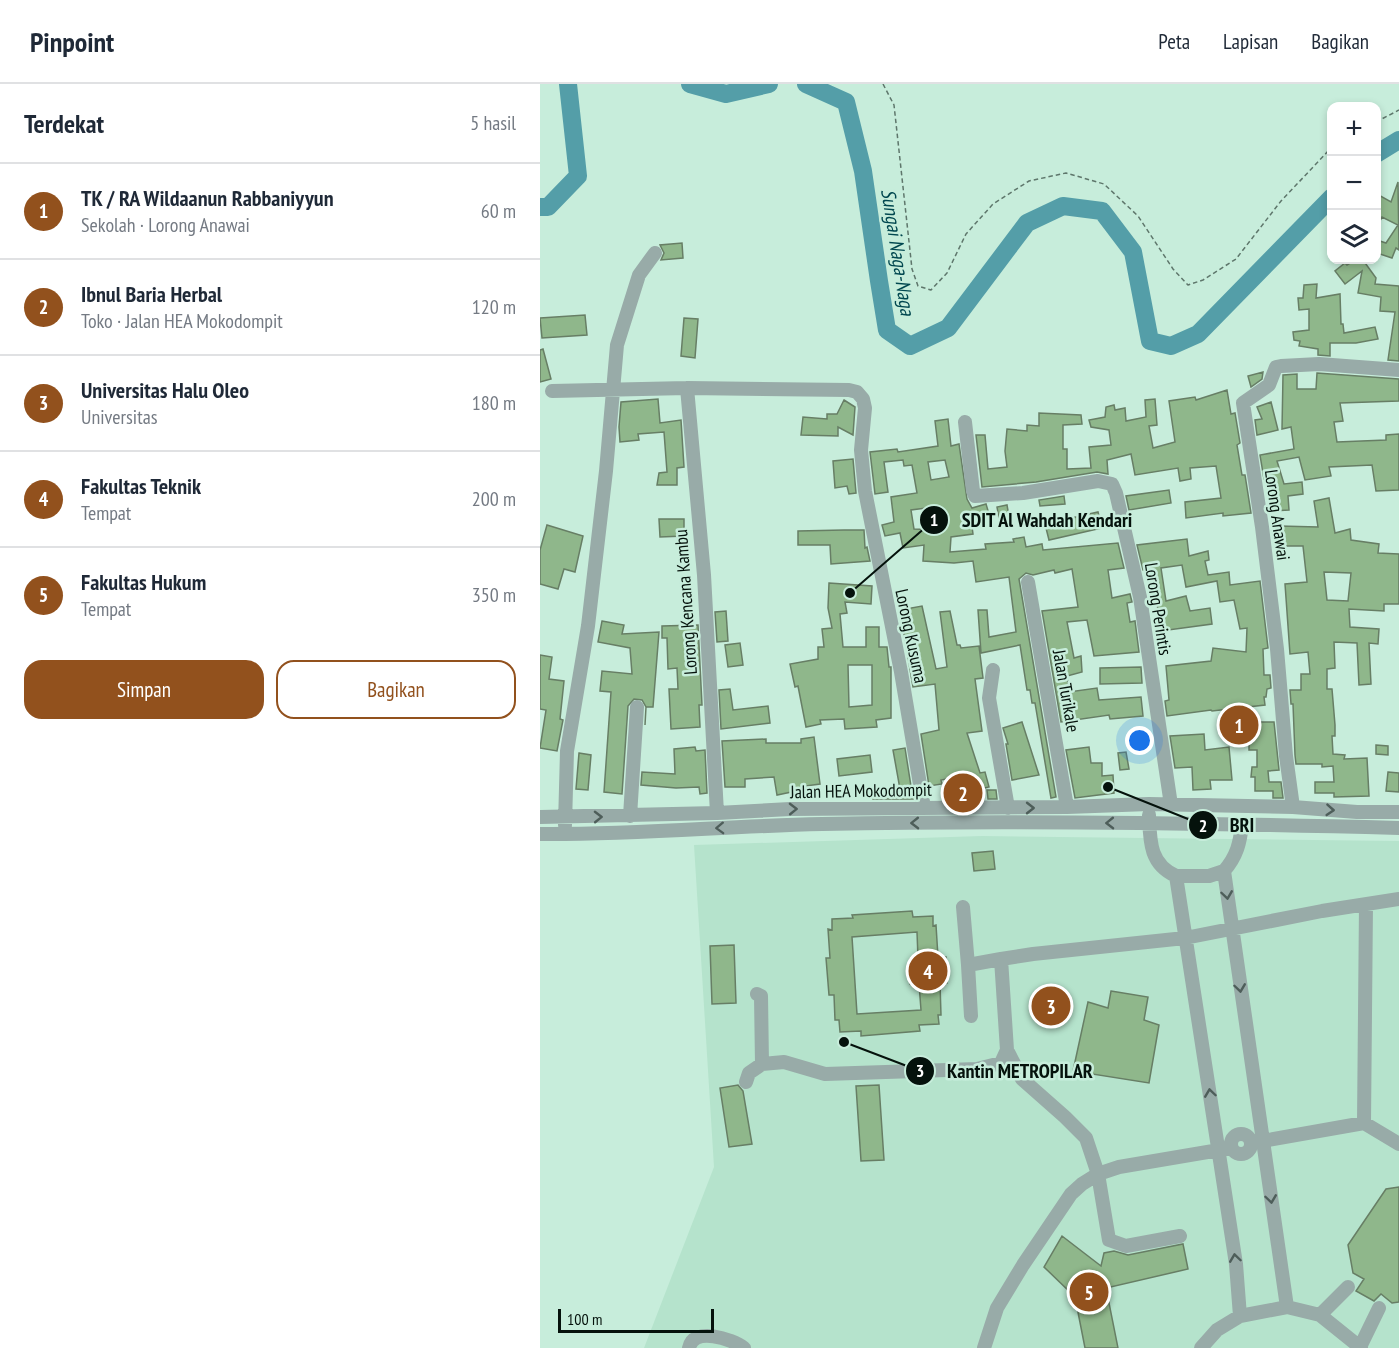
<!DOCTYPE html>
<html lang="id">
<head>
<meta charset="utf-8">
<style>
	:root { --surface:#fff; --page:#f2f2f3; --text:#1f2937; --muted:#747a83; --line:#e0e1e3; --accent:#92511d }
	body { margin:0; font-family:"PT Sans Narrow",sans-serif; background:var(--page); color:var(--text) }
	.controls { position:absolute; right:18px; top:18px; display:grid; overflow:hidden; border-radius:12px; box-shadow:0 3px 9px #0003 }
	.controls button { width:54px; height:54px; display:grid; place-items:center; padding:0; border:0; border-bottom:2px solid var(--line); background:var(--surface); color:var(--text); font:30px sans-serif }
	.scale { position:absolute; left:18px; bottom:15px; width:156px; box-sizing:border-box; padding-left:6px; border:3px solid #05120c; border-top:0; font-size:16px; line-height:21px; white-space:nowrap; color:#05120c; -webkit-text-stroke:4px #c7eddb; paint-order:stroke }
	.you { position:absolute; left:600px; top:657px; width:21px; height:21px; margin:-15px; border:4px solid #fff; border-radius:50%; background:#1a73e8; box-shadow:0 0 0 9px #1a73e833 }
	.badge { display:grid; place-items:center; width:39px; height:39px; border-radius:50%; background:var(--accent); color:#fff; font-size:20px; font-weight:700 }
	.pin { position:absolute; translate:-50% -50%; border:3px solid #fff; box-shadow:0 2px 6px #0006 }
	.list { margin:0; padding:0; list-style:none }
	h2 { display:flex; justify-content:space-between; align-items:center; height:78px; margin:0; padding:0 24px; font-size:26px }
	h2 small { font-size:20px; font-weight:400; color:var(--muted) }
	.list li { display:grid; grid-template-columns:39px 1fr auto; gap:18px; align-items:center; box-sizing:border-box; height:96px; padding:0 24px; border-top:2px solid var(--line) }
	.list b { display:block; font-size:22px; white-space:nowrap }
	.list p { margin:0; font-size:20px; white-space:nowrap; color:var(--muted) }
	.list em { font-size:20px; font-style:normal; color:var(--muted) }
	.actions { display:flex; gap:12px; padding:18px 24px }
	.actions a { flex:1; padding:14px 0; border:2px solid var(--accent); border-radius:18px; text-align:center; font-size:21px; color:var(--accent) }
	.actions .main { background:var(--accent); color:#fff }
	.icon { flex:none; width:33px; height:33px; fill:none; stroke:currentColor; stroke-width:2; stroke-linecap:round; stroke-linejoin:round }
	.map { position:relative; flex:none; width:859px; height:1264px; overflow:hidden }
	header { display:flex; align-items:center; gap:36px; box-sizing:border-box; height:84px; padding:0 30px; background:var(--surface); border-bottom:2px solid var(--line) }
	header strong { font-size:28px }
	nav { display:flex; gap:33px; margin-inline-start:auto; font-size:21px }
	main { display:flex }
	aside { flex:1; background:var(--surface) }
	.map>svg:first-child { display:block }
	.built { fill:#b5e3cc }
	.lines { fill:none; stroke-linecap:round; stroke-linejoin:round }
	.river { stroke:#549ea8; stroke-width:18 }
	.building { fill:#8fb78b; stroke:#677e65; stroke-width:1.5; fill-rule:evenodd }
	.path { stroke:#5e766b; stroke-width:1.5; stroke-dasharray:4.5 3; stroke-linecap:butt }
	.minor { stroke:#98aba8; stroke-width:14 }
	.oneway { stroke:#4e5e5a }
	.labels { text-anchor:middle; stroke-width:5; stroke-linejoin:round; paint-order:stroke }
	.street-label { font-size:18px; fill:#05120c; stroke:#c7eddb }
	.water-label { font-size:20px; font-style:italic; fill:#00474f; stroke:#c7eddb }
	.leader { fill:none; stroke:#05120c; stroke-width:2 }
	.callout-dot { fill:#05120c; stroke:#c7eddb; stroke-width:2 }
	.mark-label { font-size:18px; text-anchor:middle; font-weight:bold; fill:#fff }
	.callout-label { font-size:20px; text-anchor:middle; font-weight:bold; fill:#05120c; stroke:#c7eddb; stroke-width:5; stroke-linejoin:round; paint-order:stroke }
</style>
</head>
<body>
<header>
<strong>Pinpoint</strong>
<nav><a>Peta</a><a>Lapisan</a><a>Bagikan</a></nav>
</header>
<main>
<aside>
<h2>Terdekat<small>5 hasil</small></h2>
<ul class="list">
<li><span class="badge">1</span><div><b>TK / RA Wildaanun Rabbaniyyun</b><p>Sekolah · Lorong Anawai</p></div><em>60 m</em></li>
<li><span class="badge">2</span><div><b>Ibnul Baria Herbal</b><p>Toko · Jalan HEA Mokodompit</p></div><em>120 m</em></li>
<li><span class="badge">3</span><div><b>Universitas Halu Oleo</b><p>Universitas</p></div><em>180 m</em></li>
<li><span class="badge">4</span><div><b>Fakultas Teknik</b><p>Tempat</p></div><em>200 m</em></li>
<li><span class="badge">5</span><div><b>Fakultas Hukum</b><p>Tempat</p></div><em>350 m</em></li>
</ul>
<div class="actions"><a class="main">Simpan</a><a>Bagikan</a></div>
</aside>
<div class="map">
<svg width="859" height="1264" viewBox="0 0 859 1264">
	<rect width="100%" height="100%" fill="#c7eddb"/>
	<path class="built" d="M442,752L859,757V1264H104L174,1083L154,761Z"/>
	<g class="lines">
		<path class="river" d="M150,0L186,10L229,0
			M266,0L306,18L323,87L339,197L347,246L370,262L408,244L487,139L523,122L562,127L593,168L610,257L631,262L658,250L792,113
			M836,70L859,56
			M0,123H8L38,92L28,0"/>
	</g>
	<path class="building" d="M858,98L859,166L856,164L852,174L837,169V156L846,159L858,141L842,133L837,143V110L851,118Z
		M142,159L143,174L121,176L124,169L120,161Z
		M815,176H823L836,194L835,200L859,202V277L848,276L855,228L840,227L841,213L818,209L822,187L805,200L795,187L805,179L807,181Z
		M777,200L776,214L800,210L801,240H803L804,249L835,243L838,255L816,259H790V272L778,271V265L759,262L760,257L754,256L753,248L769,246V225L759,226L758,214H763L764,201Z
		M45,231L47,251L2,254L0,234Z
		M144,234L158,235L155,274L141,272Z
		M3,265L11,295L0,298V266Z
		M723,288L722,295L711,303L708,292Z
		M777,289L859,295V317L800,319L803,337L794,338L797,358L846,356V351L859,350V406L836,407L832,381L789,383L791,392L765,396L759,373L737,377L744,400L762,398L763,410L748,412L749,426L731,427L727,394L724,395L720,371L754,365L751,343L742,345L743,291L757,290V305H776Z
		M687,306L691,330L695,329L700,359L697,361L702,391H705L711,429L683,432V429L646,434L645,418L681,414L676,382L650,384L651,395L640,397L638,384L595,391L591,370L567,376L568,390L557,388L496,398L442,403L436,351H445L448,385L467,383L465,367L467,345L487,347V341L499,342V329L541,331L542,340L523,341V365H527V385L551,384L549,363L571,361L569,346L551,343L549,336L565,333L566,323L574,321L575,326L585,324L586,337L606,333L605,316L615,315L617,341L609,342L613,364L635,358L629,317L655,313L656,316Z
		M118,315L120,339L141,336L144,383L137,384V401H117L119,389L127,388L124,348L98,350L99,356L80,358L79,343L81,318Z
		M304,316L315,323L313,351L298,343V352L261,351L263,333L287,335V330H297Z
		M731,318L738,346L717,351L715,336L722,335L717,323Z
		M408,335L411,362L419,360L427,415L432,424L446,420L449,430L431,435L433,450L411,453L410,468L446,465L445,460L474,458L473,455L484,453L486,463L502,460L503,466L578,459L584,484L568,486L572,514L590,510L592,518L587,519L590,538L595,537L599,568L554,572L547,536L527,538L534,574L541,572L542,588L527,592L529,608L557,604L559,616L601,613L603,632L570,635L569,631L521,638L502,527L538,523L532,485L515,489L514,486L493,491L486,489L479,495L516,713L511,714L495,619H492L490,606H487L480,561L441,569L438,526H447L449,553L476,548L469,493L436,498L433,477L414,479L383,477L384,461L363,464L360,449L345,452L342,441L354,438L351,413L377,409L372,381L364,382L363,376L344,378L348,408L335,410L330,368L357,365L358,368L398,362L395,337ZM405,376L409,393L391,396L388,378ZM394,423L397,446L374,445L371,426Z
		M313,375L316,409L309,410L307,402L295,404L293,377Z
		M629,406L631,419L589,426L586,412Z
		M524,412L525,420L500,422L499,416Z
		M789,414L795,449L810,445L811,456L839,460L838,469L859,470V520H844V527L809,525L810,543L839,545L838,560L829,559L831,600L819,601L817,559L794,558L795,584L787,585V605H792L795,641V652H792L793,670L805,671L804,675L827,674L829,712L794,713V709H775V698H794L793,682L782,683V680H756L755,671L753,620H751L750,606H761V590H770L768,568L750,570L745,500L767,498L763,462H740V442L778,443L774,417ZM784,488L811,489L808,517L787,516Z
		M467,421L470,438L460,440L457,423Z
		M558,428L562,444L509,456L505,440Z
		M119,435H144V452L120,453Z
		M7,441L43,452L35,488L24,485L18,505L0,500V466Z
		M304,446H324L325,464L327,463L330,477L291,480L290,461H258V447Z
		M647,455L649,472L668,467L669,476L665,477L668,491L689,488L690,501L720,497L728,564L723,565L724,591H730L731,604L727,605L726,613H724L725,621L672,627L671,626L627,632L625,617L629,616L626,582L671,577L673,564L706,568L707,544L700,545L694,516L680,518L677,497L646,503L642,481L621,484L626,517L646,512L650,527L670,524L672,540L621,547L612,485L603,486L597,461Z
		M289,499L332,502L331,520L305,518L307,529L300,530L303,563H326V543H339V563H347L349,583H351V634L336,636L337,643L305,645L304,635L280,636L281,640L266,643L258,602L255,603L250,580L278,575V563H284L282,545L292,544L288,524ZM308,581H332V621L309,623Z
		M382,522L396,585L407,583L400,528L410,527L417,561H420L421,564L439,562L443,594L435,595L442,647L427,649L440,689L445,688L449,703L431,707L427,691L401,696L402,700L389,702L381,650L399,646L395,600L373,603L360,526Z
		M186,527L188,557L177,558L175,528Z
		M62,537L84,541L82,550L119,548L113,623H106L105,641L106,623L102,616L94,615L88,622L82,710L64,708L71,608L60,607L62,587L92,590L90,564L58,558Z
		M158,541L162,621H159L160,643L131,645L129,605H138L137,584L128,585L127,554H122V542Z
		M200,559L203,581L188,583L185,561Z
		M0,571L12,573L9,595L24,597L20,635L23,636L17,667L0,664L6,626L0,625Z
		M601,583L602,599L560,600V584Z
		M190,605L193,626L228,622L230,639L181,645L179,606Z
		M482,638L499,691L472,696L466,660H468L463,644Z
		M693,638H734L739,686L728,687L729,698H741L743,714H733V707H715V693H711L712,683H717V666H709V648L694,649Z
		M664,650L665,666L689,663L692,696H670L671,705L653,706L652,683L635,684L630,652Z
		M274,653L280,700L265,702L266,705L237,711L234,693L205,695V703H185L182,657L226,655V659H261V655Z
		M836,661L848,662V671L836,670Z
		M155,663L156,667L165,666L167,709L160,710L159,703L136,704L101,701L102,688L135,690L134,665Z
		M549,663L551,679H562V692L573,691L574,709L535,714L526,666Z
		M365,664L373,715H333L332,709L360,705L353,666Z
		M586,668L589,685L580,686L578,669Z
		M39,669L51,671L48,706L36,705Z
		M330,671L332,688L299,692L297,675Z
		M848,688L859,689V708L846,707Z
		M447,706H456L457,715H448Z
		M453,767L455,785L434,787L432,769Z
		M372,827L373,833L393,832V842L396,841L398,873H406L407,899H400L401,931H398L399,940L379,941L380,947L321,952V947L300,948L299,936H295L294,911H289L286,874H290L288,845L292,846V835L313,834L312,831ZM377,848L378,874L370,875V900H379L381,926L317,930L312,853Z
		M194,861L196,919L172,920L170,862Z
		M571,907L608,913L604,936L619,941L609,999L533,987L548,918L568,924Z
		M198,1001L203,1007L212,1060L189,1063L180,1004Z
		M339,1001L344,1076L321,1077L316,1002Z
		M859,1103V1218L852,1219L841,1210L834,1217L816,1207L824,1195L813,1189L808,1161L846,1105Z
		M522,1152L561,1182L564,1169L574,1167L588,1171L643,1160L648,1185L566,1204L578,1264H545L535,1213L504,1183Z"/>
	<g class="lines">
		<path class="path" d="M343,0L354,21L372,185L378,202L391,206L407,189L426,150L453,120L489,97L526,89L564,100L598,132L633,185L648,201L663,196L696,175L741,117L792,63
			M836,38L859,26"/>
		<path class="minor" d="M147,304L164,491L177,729
			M12,307L147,304L309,306L317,308L323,315L325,324L321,366L325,407L361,588L384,724
			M425,338L433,407L435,412L483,409L558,397L572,400L576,409L600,513L631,721
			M488,498L527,723
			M453,586L449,614L468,724
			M753,723L746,672L737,565L722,443L703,319L729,301L736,283L741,282L779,280L859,286
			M609,731C610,756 609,780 636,792L696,1180L700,1232
			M90,732L97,623
			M0,733L177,729L250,725L527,723L609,720L753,723L817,728H859
			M702,740C700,759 697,772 684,787L747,1223
			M25,741L27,667L48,542L66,387L77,261L99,191L115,169
			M0,750C94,751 188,742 282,740C474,736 666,739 859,744
			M636,792H669L684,787
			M423,823L428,881
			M217,910L221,912L222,980L244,978L285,990L437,985L461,979L467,966L461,875L493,870L645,854L782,827L859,815
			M431,932L428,881L461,875
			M467,966L482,995L525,1033L546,1054L558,1090L569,1156L586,1162L640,1152
			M206,998L209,989L222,980
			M824,1039L826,820
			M691 1060a10 10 0 1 1 20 0a10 10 0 1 1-20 0Z
			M711,1059L824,1039L859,1060
			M780,1231L808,1203
			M820,1263L839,1224
			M149,1264C153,1242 192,1255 204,1264
			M444,1264L457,1224L483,1181L531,1110L542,1100L558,1090L579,1083L691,1064
			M661,1264L677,1246L700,1232L747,1223L780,1231L821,1264"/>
	</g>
	<defs><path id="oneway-chevron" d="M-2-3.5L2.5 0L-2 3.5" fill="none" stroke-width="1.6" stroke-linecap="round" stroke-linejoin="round" transform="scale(1.5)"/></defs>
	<g class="oneway">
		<use href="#oneway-chevron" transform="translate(490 724)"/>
		<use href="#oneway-chevron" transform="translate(253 725) rotate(-1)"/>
		<use href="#oneway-chevron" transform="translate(790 726) rotate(4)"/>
		<use href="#oneway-chevron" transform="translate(58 733) rotate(-1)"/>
		<use href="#oneway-chevron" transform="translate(375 739) rotate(179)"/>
		<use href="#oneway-chevron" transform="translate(570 739) rotate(179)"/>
		<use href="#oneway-chevron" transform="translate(180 744) rotate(178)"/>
		<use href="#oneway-chevron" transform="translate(687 811) rotate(82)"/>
		<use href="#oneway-chevron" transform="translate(700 904) rotate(82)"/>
		<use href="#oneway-chevron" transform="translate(670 1009) rotate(-98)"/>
		<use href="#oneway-chevron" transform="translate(731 1115) rotate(82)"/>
		<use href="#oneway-chevron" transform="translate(695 1174) rotate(-98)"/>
	</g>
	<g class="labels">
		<g class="street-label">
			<text transform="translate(737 431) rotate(82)" y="6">Lorong Anawai</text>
			<text transform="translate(146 518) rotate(-94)" y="6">Lorong Kencana Kambu</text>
			<text transform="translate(618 525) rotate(81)" y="6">Lorong Perintis</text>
			<text transform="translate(371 552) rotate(78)" y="6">Lorong Kusuma</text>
			<text transform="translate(526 607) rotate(80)" y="6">Jalan Turikale</text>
			<text transform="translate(321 707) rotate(-1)" y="6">Jalan HEA Mokodompit</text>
		</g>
		<g class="water-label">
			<text transform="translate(358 168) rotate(81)" y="7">Sungai Naga-Naga</text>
		</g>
	</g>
	<path class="leader" d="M310 509L394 436M568 703L663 741M304 958L380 987"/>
	<g class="callout-dot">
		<circle cx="310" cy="509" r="6"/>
		<circle cx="568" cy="703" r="6"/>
		<circle cx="304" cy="958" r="6"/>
		<circle cx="394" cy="436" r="15"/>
		<circle cx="663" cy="741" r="15"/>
		<circle cx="380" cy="987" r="15"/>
	</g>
	<g class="mark-label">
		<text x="394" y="442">1</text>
		<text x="663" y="748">2</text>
		<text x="380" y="993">3</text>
	</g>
	<g class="callout-label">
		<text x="507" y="443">SDIT Al Wahdah Kendari</text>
		<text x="702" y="748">BRI</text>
		<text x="480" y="994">Kantin METROPILAR</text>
	</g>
</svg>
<div class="controls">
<button>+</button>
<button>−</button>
<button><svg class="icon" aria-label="layers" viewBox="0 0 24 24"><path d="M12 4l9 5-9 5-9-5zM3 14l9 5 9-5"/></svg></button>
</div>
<div class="scale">100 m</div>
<div class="you"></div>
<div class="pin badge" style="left:699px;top:641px">1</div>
<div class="pin badge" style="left:423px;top:709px">2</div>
<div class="pin badge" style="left:511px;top:922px">3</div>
<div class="pin badge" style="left:388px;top:887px">4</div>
<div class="pin badge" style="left:549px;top:1208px">5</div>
</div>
</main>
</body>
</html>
